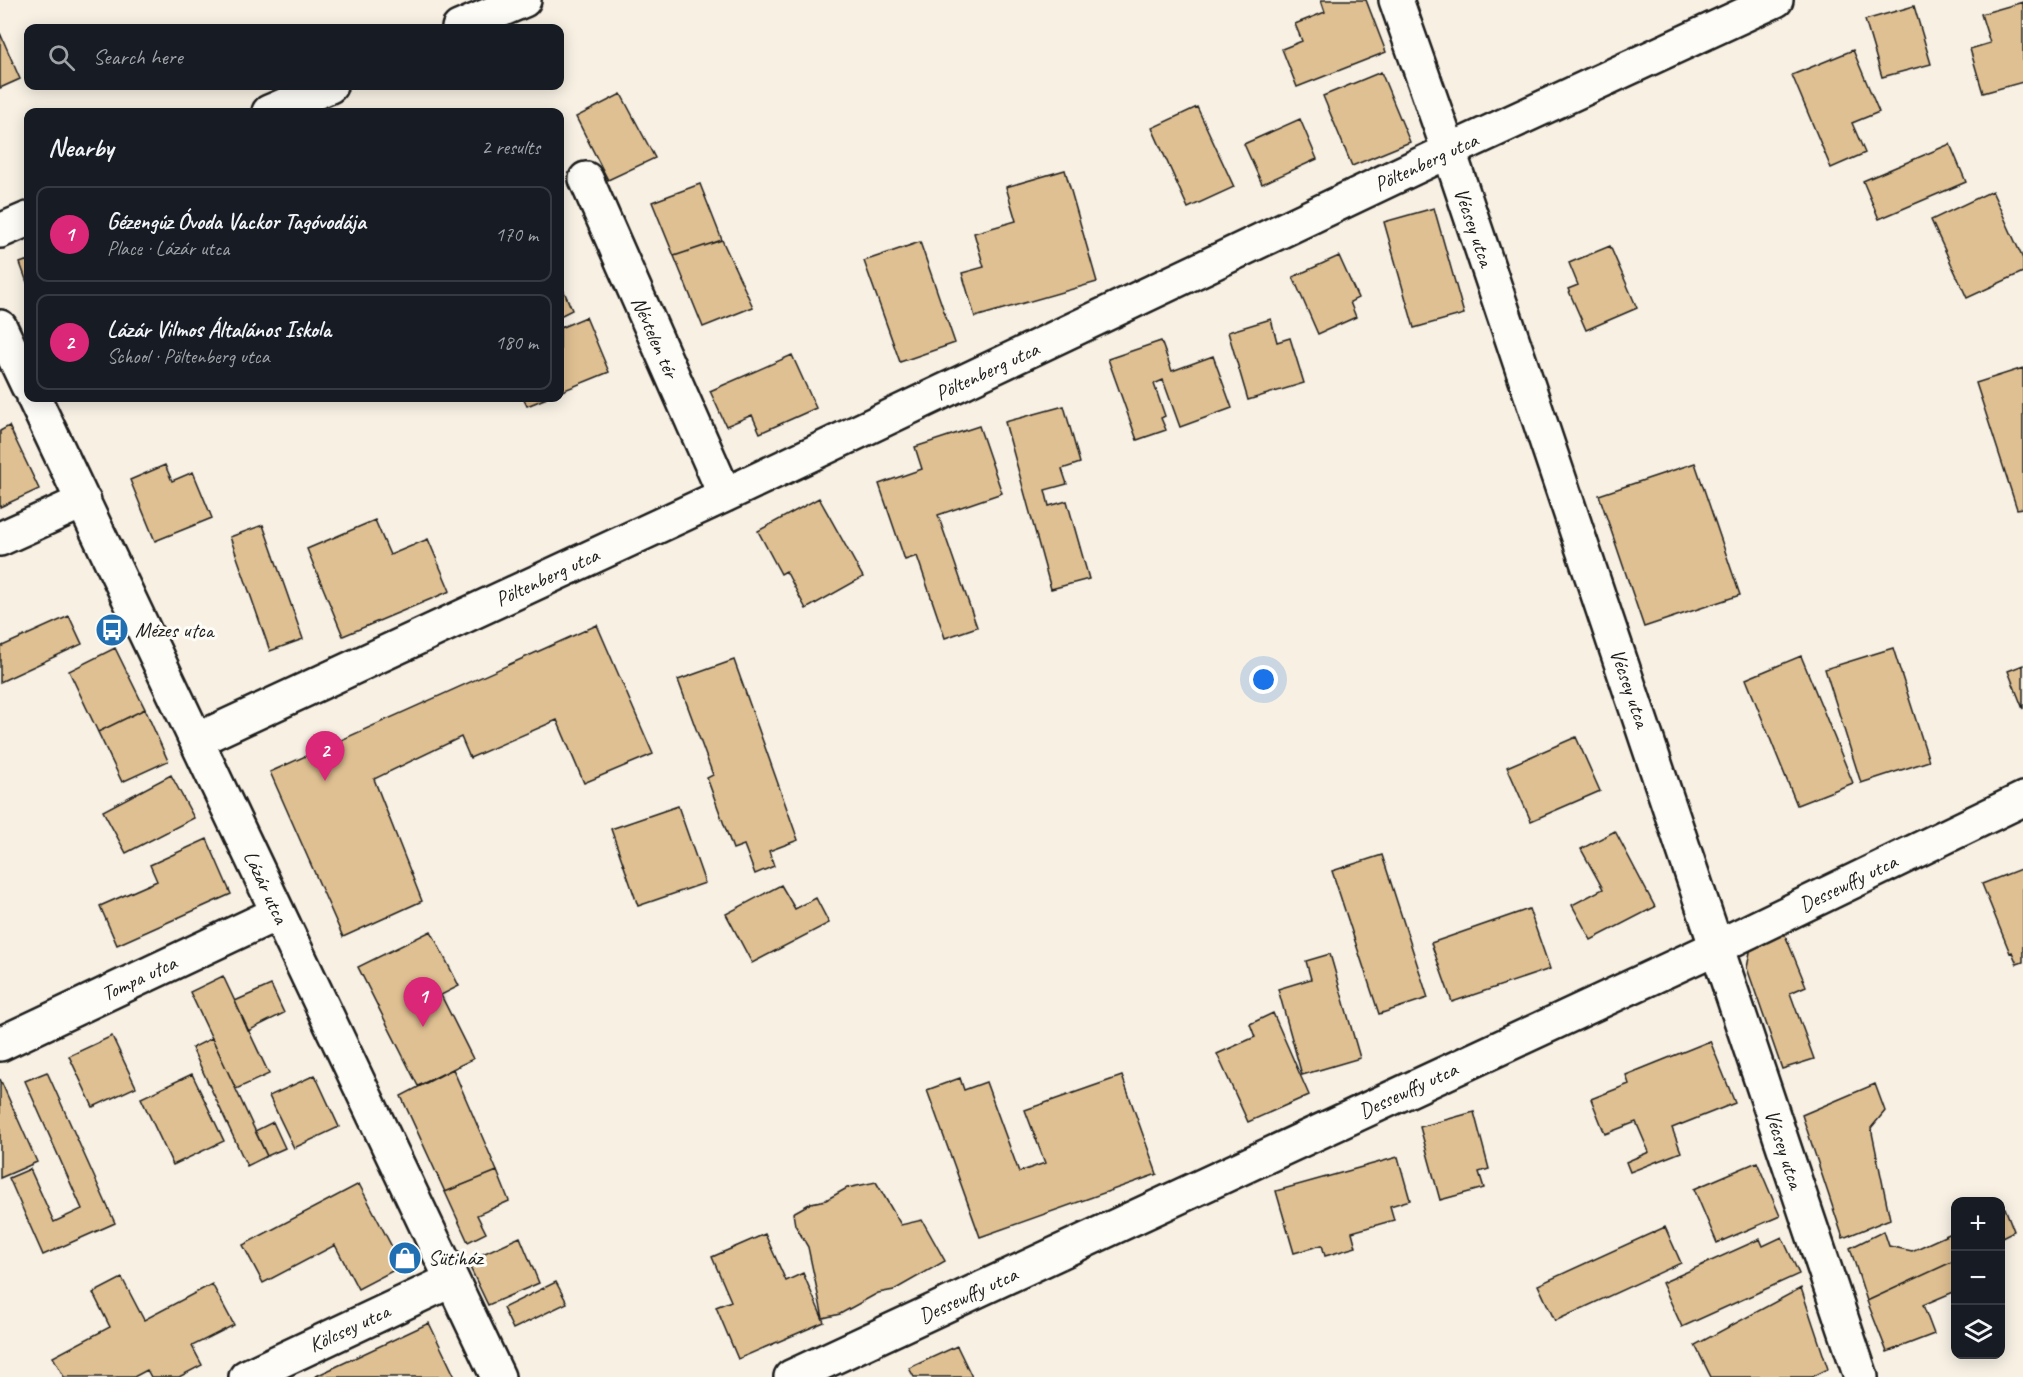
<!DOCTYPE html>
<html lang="en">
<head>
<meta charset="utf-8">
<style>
	:root { --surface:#171b24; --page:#20242c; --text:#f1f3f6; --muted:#9ea1a6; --line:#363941; --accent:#db2777 }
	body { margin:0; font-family:Caveat,sans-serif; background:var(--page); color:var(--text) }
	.controls { position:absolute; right:18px; bottom:18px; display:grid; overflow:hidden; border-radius:12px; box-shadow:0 3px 15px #0003 }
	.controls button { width:54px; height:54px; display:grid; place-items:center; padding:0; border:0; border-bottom:2px solid var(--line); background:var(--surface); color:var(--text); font:30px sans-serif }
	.you { position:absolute; left:1264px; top:680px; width:21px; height:21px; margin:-15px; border:4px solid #fff; border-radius:50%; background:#1a73e8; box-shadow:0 0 0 9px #1a73e833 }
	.badge { display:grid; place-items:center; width:39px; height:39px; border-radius:50%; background:var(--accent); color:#fff; font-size:20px; font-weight:700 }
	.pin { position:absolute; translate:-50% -50px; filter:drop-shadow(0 2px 3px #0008) }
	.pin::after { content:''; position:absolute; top:32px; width:21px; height:18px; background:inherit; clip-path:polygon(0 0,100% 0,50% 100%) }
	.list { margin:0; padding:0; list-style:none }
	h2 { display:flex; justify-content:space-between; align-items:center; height:78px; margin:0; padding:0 24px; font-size:26px }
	h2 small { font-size:20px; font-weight:400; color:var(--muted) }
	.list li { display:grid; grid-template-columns:39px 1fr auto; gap:18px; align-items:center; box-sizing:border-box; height:96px; margin:0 12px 12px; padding:0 12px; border:2px solid var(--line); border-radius:12px }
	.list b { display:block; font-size:22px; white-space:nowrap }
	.list p { margin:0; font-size:20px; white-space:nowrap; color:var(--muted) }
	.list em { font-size:20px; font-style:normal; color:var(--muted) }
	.icon { flex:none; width:33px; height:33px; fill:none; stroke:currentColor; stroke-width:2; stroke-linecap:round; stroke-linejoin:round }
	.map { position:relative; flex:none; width:2023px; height:1377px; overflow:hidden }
	.search { position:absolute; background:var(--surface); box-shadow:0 3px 15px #0003; left:24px; top:24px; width:540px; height:66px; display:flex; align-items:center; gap:15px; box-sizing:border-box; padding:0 21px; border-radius:12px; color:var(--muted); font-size:22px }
	.panel { position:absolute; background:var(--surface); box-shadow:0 3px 15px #0003; left:24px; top:108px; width:540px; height:294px; border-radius:12px }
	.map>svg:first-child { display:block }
	.building { fill:#dfc092; stroke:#1c1c1c; stroke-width:1.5 }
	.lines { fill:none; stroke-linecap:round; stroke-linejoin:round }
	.street-casing { stroke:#1c1c1c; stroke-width:38 }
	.street { stroke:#fdfcf7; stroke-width:33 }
	.labels { text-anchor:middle; stroke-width:6; stroke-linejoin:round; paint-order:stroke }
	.street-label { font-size:21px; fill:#1c1c1c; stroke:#fdfcf7 }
	.poi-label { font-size:21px; fill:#1c1c1c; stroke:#fdfcf7; text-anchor:start }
</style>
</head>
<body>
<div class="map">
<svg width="2023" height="1377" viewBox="0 0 2023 1377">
	<rect width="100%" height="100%" fill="#f7f0e3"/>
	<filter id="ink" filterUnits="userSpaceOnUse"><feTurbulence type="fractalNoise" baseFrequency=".0167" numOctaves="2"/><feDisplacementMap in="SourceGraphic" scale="12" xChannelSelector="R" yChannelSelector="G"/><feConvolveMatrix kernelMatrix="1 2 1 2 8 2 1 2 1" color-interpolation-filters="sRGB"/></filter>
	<g filter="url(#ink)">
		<path class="building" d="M1321,0H1366L1386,52L1297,87L1282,49L1302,41L1295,24L1325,12Z
			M2023,2V82L1983,93L1970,49L1990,43L1981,14Z
			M1914,6L1931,64L1882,77L1865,20Z
			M0,33L20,79L0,88Z
			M1853,50L1879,112L1852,123L1865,153L1831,168L1792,75Z
			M1381,72L1410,142L1352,166L1323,96Z
			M621,94L655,158L608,180L576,117Z
			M1197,107L1234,187L1188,208L1152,128Z
			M1300,119L1317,159L1262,184L1244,144Z
			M1950,144L1966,182L1879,219L1863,181Z
			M1065,170L1097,282L975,317L962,273L984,267L974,233L1016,221L1006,187Z
			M700,184L722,240L674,256L652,202Z
			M1992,191L2023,259V272L1967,298L1931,220Z
			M1434,208L1464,314L1414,328L1384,222Z
			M722,240L753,307L703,327L674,256Z
			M920,242L955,343L900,362L864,261Z
			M1610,246L1637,308L1586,330L1568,289L1578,285L1569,263Z
			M1339,256L1358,298L1350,302L1356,317L1318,334L1293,277Z
			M28,260V285L20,263Z
			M560,282L572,310L560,316Z
			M586,317L609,372L560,392V328Z
			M1271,319L1277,342L1290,338L1304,383L1248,400L1228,332Z
			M1161,341L1172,371L1213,356L1232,408L1180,427L1163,380L1154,384L1165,416L1161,418L1166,430L1137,440L1108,359Z
			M792,355L816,408L760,433L752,415L726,426L710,391Z
			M2023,368V508L2017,509L1976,383Z
			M523,398H547L527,406Z
			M1064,406L1080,463L1062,469L1067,484L1045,490L1049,506L1067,501L1089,579L1051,589L1005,422Z
			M9,426L39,489L0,507V431Z
			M979,426L1002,493L938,515L977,627L945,638L917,556L905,560L879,484L922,469L915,447Z
			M1695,463L1740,595L1644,627L1599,495Z
			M165,465L172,481L193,472L212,518L155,541L130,480Z
			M819,498L863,577L806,609L786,571L781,574L758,531Z
			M375,520L390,555L428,539L450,591L343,636L307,549Z
			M263,525L303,639L270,651L230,537Z
			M69,616L82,644L0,682V647Z
			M597,625L653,754L584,783L557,720L470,758L461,737L374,779L422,901L343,937L270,772Z
			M115,648L145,709L98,732L69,671Z
			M1893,648L1929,761L1861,783L1825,669Z
			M1801,656L1853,783L1797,805L1746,679Z
			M734,660L798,840L769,851L774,866L755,874L744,845L733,849L707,778L713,775L678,680Z
			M2023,665V709L2008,671Z
			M145,709L168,761L122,782L98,732Z
			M1576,737L1600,791L1531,821L1507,767Z
			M171,775L194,818L126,853L103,811Z
			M678,806L705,883L638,906L611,829Z
			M1615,831L1655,907L1591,940L1572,905L1603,889L1581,849Z
			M207,839L231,894L117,945L100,906L157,881L150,865Z
			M1382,855L1428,998L1379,1014L1332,871Z
			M2023,868V962L2017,964L2012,952L2010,953L1982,884Z
			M781,885L795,909L816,898L829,923L752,963L726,914Z
			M1529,909L1550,969L1452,1002L1431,943Z
			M1783,930L1806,986L1790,993L1814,1059L1782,1069L1747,968L1752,941Z
			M431,931L459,986L441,995L473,1059L418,1086L358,967Z
			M1330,954L1360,1058L1302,1075L1278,989L1311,979L1306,961Z
			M223,976L269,1074L236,1089L190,992Z
			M271,985L284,1013L248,1031L235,1001Z
			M1273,1013L1309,1095L1248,1122L1217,1054L1255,1037L1250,1024Z
			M112,1036L136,1087L93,1107L69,1056Z
			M212,1038L267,1156L247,1166L192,1048Z
			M1710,1041L1735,1103L1672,1128L1681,1152L1630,1172L1626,1162L1649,1152L1636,1122L1605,1134L1591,1099L1629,1084L1626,1075Z
			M453,1069L497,1171L445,1192L401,1096Z
			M47,1072L115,1223L43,1255L9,1178L30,1169L54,1222L82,1209L25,1081Z
			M192,1074L224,1141L173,1165L141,1098Z
			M315,1075L339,1127L294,1148L269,1096Z
			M1122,1076L1157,1174L980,1237L927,1090L960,1078L964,1090L986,1082L1019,1172L1045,1163L1025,1110Z
			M0,1079L37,1162L0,1178Z
			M1875,1084L1885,1111L1871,1128L1890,1219L1843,1238L1802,1115Z
			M1474,1112L1489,1169L1479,1172L1484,1188L1440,1200L1420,1127Z
			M273,1122L285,1148L267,1156L255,1131Z
			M1398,1157L1410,1200L1390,1206L1394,1220L1352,1232L1356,1247L1325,1256L1322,1245L1294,1253L1276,1191Z
			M1757,1162L1780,1216L1717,1243L1694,1189Z
			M497,1171L509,1201L477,1215L486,1233L468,1242L445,1192Z
			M876,1182L901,1225L922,1220L945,1261L894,1290L878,1293L840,1314L823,1318L808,1247L795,1225L793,1213L811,1203L826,1200L847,1188Z
			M359,1184L402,1266L358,1289L335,1245L263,1283L243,1245Z
			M2005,1208L2014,1231L2000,1238V1210Z
			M1665,1227L1681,1263L1555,1321L1538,1285Z
			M1884,1231L1889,1246L1912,1251L1956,1231V1260L1867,1301L1850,1248Z
			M765,1234L786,1281L803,1273L824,1322L738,1359L716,1307L731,1301L712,1257Z
			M520,1237L539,1283L488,1305L467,1261Z
			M1782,1237L1799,1274L1682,1327L1662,1283L1760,1239L1763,1246Z
			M1956,1260V1291L1923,1305L1934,1334L1887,1352L1867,1301Z
			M122,1278L144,1320L212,1284L234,1325L192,1346L202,1365L179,1377H151L147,1370L134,1377H64L53,1357L110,1327L93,1293Z
			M556,1282L567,1303L513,1329L503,1308Z
			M1801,1288L1828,1369L1812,1377H1711L1695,1345Z
			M429,1323L455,1377H314Z
			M957,1346L972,1377H914L909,1368Z"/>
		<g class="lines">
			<g class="street-casing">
				<path id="street" d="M1396,0L1449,151L1861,1377
					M459,28L524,0
					M269,112L330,86
					M586,179L725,495
					M0,231L28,219
					M0,327L28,386
					M34,398L498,1377
					M0,539L84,501
					M197,740L725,495L1449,151L1776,0
					M0,1044L278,913
					M246,1377L452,1280
					M791,1377L1717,947L2023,799"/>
			</g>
			<use href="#street" class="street"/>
		</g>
	</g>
	<defs>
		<g id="bus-disc" transform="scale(1.725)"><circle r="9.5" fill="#1f6fb2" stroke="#fdfcf7"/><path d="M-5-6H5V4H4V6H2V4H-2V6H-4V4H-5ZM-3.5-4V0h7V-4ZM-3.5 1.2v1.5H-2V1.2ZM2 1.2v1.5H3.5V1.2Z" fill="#fff"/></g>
		<g id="shop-disc" transform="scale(1.725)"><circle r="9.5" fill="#1f6fb2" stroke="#fdfcf7"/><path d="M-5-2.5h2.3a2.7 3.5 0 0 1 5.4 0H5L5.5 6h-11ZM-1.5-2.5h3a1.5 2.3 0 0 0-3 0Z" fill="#fff"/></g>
	</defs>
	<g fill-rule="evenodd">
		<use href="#bus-disc" x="112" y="630"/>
		<use href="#shop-disc" x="405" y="1258"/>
	</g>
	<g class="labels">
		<g class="street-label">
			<text transform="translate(1426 162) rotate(-25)" y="7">Pöltenberg utca</text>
			<text transform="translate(1474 227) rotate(71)" y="7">Vécsey utca</text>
			<text transform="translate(655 337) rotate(66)" y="7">Névtelen tér</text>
			<text transform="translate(987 371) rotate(-25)" y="7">Pöltenberg utca</text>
			<text transform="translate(547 577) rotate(-25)" y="7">Pöltenberg utca</text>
			<text transform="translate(1630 688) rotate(71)" y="7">Vécsey utca</text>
			<text transform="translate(1848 883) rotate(-26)" y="7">Dessewffy utca</text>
			<text transform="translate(266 887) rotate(65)" y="7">Lázár utca</text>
			<text transform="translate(139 978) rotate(-25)" y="7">Tompa utca</text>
			<text transform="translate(1408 1090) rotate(-25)" y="7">Dessewffy utca</text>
			<text transform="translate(1784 1149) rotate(72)" y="7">Vécsey utca</text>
			<text transform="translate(968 1295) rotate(-25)" y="7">Dessewffy utca</text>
			<text transform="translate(349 1328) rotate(-25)" y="7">Kölcsey utca</text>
		</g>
		<g class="poi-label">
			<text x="135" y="637">Mézes utca</text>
			<text x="428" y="1265">Sütiház</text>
		</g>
	</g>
</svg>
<div class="controls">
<button>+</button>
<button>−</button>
<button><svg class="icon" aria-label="layers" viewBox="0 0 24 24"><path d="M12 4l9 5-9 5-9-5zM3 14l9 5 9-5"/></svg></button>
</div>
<div class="you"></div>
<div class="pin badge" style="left:423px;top:1027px">1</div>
<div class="pin badge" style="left:325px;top:781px">2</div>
<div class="search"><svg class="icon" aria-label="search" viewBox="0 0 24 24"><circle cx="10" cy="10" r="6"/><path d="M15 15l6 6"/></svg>Search here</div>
<section class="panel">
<h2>Nearby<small>2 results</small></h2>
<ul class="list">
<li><span class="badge">1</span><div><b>Gézengúz Óvoda Vackor Tagóvodája</b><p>Place · Lázár utca</p></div><em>170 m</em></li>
<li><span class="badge">2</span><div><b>Lázár Vilmos Általános Iskola</b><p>School · Pöltenberg utca</p></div><em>180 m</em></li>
</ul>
</section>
</div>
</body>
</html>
